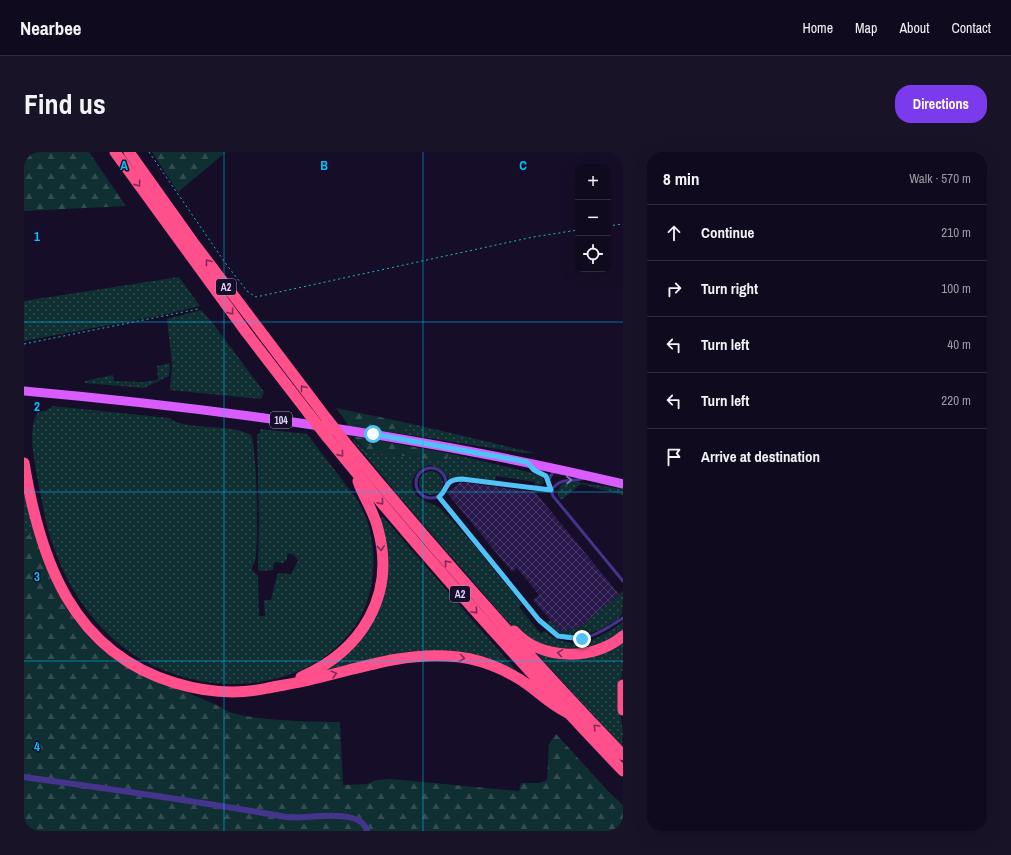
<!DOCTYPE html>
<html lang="en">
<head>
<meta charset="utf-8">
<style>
	:root { --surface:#100a1e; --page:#191327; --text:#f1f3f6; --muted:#9c9aa4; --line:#302b3c; --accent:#7c3aed }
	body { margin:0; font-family:"Archivo Narrow",sans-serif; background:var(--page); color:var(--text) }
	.controls { position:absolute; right:12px; top:12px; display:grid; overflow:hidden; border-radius:8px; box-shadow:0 4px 16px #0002 }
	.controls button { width:36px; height:36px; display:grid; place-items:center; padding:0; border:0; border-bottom:1px solid var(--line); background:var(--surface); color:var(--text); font:20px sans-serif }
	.stop { position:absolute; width:12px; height:12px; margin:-9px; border:3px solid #4fc3f7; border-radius:50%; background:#fff }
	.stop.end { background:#4fc3f7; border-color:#fff; box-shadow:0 1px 4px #0008 }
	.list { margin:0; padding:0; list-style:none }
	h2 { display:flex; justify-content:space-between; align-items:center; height:52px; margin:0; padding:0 16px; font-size:17px }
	h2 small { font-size:13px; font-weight:400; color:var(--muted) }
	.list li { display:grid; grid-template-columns:26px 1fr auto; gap:12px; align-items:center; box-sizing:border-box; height:56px; padding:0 16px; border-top:1px solid var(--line) }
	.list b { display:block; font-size:15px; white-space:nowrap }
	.list em { font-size:13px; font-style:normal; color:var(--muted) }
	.icon { flex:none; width:22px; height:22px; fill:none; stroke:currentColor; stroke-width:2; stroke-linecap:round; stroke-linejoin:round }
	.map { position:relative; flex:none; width:599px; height:679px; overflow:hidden; border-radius:16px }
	header { display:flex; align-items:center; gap:24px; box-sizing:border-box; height:56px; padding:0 20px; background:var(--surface); border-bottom:1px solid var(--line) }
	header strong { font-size:19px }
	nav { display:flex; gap:22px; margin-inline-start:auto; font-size:14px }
	.intro { display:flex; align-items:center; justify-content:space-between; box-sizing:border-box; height:96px; padding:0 24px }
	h1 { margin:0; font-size:28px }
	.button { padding:10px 18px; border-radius:16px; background:var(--accent); color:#fff; font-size:14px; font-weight:700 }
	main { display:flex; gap:24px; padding:0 24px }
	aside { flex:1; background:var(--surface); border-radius:16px; box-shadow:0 4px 16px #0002 }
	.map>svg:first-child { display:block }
	.grass { fill:url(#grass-dots) }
	.forest { fill:url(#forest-firs) }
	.building { fill:url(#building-cross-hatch) }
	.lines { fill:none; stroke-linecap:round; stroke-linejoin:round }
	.path { stroke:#24b6c4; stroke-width:1; stroke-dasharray:2 3; stroke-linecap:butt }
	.service { stroke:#44348c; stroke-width:3 }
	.minor { stroke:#44348c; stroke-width:6 }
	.primary { stroke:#d95cff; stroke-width:9 }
	.motorway { stroke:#ff508b; stroke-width:11 }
	.motorway-bridge { stroke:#ff508b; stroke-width:11 }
	.oneway { stroke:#7f2b55 }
	.oneway2 { stroke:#8a7cc0 }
	.route { stroke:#4fc3f7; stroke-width:5 }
	.grid { fill:none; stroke:#01c1ff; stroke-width:1; stroke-opacity:0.55 }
	.labels { text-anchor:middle; stroke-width:3; stroke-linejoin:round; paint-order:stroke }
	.shield { fill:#160d28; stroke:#a399be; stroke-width:1 }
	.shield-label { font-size:10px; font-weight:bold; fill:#e0d5ff }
	.grid-label { font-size:13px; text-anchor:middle; font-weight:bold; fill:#01c1ff; stroke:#160d28; stroke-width:3; stroke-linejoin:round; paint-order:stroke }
</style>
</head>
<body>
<header>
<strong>Nearbee</strong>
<nav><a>Home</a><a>Map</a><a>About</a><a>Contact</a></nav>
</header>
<div class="intro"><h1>Find us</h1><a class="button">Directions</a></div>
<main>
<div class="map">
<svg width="599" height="679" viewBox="0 0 599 679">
	<defs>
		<pattern id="grass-dots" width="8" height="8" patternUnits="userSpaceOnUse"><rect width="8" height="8" fill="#102f33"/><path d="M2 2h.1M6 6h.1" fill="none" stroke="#324c52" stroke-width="1.8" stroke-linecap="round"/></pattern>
		<pattern id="forest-firs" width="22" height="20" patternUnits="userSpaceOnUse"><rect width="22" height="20" fill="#102f33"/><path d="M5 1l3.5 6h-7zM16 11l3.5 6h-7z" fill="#324c52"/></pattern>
		<pattern id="building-cross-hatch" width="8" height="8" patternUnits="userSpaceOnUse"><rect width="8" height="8" fill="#29184b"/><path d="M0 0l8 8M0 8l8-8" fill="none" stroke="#483966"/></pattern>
	</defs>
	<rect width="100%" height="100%" fill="#160d28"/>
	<path class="grass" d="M155,125L176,154L139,163L0,189V149Z
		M177,158L187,169L240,240L237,247L146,238L148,211L143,167Z
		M146,211L145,224L120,236L61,231V229L89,223L90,229L119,230L134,228L133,214Z
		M29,254L145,266C162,279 204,271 227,283C233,295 235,395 231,409C230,412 228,414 228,418L234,424L235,464H241L240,448H247L253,423L255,421L267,422L274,409L270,403L265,401L263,403V407L259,411L250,410L249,418L236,419L234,417L235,367L233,283L236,281V277L283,282L332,346C346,368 351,393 349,419C345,490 281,530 214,532C179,533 143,523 113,505C60,472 27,409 18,349C14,326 0,277 15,259H21Z
		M384,271L511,301H499L373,281Z
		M325,284L344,300L423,309L424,301L516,323L520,329L519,332L511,335V330L472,324L471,330L436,326L425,327L418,318L406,313C395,315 385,326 389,338C394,350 410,350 418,358C447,387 472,421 498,452L495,455L517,482L520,479C550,502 572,488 599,470V480L579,494L536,500L497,483L477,462L384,355Z
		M395 331a12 12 0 1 1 24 0a12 12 0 1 1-24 0Z
		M547,329L599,337V343L557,332L537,348L534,344C533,334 539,330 547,329Z
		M0,337L10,382L0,384Z
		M359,365L497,524L432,503L300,519L311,512L335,489L357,450L355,368Z
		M599,439C599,445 599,455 598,461C596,467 589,470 584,473C564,485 542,490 523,472L526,468L536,479L556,475Z
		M599,490V515L594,548L599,580L598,594L511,500C552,512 563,510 599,490Z"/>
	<path class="forest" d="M0,0H65L102,54L0,59Z
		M128,0H202L154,40Z
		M312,256L384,271L373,281L326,275Z
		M328,284L424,301L423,309L344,300Z
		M10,382C24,428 47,475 86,504C100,515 117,520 132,527C154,536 175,546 197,555C210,569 294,570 316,570L319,633L344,632L352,628L367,627L495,639L497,631H515L523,628L525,592L532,582L585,640L599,653V679H0V384Z"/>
	<path class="building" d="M436,330L511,340L595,442L556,475L536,479L509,448L515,443L493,416L488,420L423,341Z"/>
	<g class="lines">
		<path class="path" d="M125,0L202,112L223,139L232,145L509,85L554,78
			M584,74L599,72
			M0,192L174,157"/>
		<path class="service" d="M507,315C513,321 520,319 524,329
			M392 331a15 15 0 1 1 30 0a15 15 0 1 1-30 0Z
			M530,318L524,329L529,344L599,429
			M422,332L428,328L438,327L527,338
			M527,338C540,323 545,332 560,326
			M415,345L515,468C520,473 528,481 535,484C559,493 579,479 599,466"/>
		<path class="minor" d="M0,625C87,637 175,649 262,665C281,668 337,654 343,679"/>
		<path class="primary" d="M0,239C201,257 402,285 599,332"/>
		<path class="motorway" d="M91,0L222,180L285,262
			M105,0L169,90L303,267
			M303,285C397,401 496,511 599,619
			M321,290C410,397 502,502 599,603
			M0,311C16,408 48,500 151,531C181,540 213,543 244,536C259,533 274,531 289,527C333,517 377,501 423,504C453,505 483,517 507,535C520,545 528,553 544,561
			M490,479C517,509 570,509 599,484
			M277,525C338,499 372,443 354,377C350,359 339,345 334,329
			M599,533V558"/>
		<path class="motorway-bridge" d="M285,262L303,285
			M303,267L321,290"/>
	</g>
	<defs><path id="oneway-chevron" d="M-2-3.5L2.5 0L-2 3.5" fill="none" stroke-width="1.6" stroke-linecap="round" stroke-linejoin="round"/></defs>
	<g class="oneway">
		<use href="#oneway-chevron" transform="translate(114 32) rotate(55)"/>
		<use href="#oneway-chevron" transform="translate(184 110) rotate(-127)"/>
		<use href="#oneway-chevron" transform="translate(207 160) rotate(54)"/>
		<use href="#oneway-chevron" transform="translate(279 236) rotate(-128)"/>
		<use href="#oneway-chevron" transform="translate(317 302) rotate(51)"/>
		<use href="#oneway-chevron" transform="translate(357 350) rotate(50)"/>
		<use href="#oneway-chevron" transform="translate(357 396) rotate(84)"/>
		<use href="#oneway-chevron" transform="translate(423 411) rotate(-131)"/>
		<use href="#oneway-chevron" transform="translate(451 459) rotate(49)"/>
		<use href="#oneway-chevron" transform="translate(536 501) rotate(-171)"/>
		<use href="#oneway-chevron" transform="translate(438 506) rotate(8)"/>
		<use href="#oneway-chevron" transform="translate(310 522) rotate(-15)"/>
		<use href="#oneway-chevron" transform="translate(572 575) rotate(-134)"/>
	</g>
	<use class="oneway2" href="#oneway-chevron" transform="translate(545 328) rotate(-2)"/>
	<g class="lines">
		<path class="route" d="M349,282L503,310L510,318L522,324L527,338L438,327C419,328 426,335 415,345L515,468L534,484L558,487"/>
	</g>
	<path class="grid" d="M200,0V679M399,0V679M0,170H599M0,340H599M0,509H599"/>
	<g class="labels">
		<g class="shield">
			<rect x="192" y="127" width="20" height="16" rx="3"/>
			<rect x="246" y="260" width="22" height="16" rx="3"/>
			<rect x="426" y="434" width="20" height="16" rx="3"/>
		</g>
		<g class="shield-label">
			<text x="202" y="139">A2</text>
			<text x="257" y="272">104</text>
			<text x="436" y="446">A2</text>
		</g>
	</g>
	<g class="grid-label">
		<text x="100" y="18">A</text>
		<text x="300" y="18">B</text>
		<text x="499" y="18">C</text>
		<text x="13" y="89">1</text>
		<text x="13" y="259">2</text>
		<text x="13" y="429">3</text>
		<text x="13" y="599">4</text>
	</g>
</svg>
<div class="controls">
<button>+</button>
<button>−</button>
<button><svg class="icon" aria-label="locate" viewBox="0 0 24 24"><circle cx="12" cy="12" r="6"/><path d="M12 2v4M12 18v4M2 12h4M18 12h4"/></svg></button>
</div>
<div class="stop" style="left:349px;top:282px"></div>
<div class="stop end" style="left:558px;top:487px"></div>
</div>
<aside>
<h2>8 min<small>Walk · 570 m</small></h2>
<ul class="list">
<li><svg class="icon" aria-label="ahead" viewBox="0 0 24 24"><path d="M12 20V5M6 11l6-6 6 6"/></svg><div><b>Continue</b></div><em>210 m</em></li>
<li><svg class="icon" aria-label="right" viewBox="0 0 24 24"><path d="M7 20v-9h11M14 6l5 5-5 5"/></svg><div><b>Turn right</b></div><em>100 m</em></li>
<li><svg class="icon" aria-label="left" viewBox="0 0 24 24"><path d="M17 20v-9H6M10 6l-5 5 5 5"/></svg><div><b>Turn left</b></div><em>40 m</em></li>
<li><svg class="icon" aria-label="left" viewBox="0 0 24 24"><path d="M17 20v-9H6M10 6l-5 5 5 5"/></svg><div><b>Turn left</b></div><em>220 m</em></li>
<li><svg class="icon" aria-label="arrive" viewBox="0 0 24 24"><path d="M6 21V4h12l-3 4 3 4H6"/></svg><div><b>Arrive at destination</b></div></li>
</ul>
</aside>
</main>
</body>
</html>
